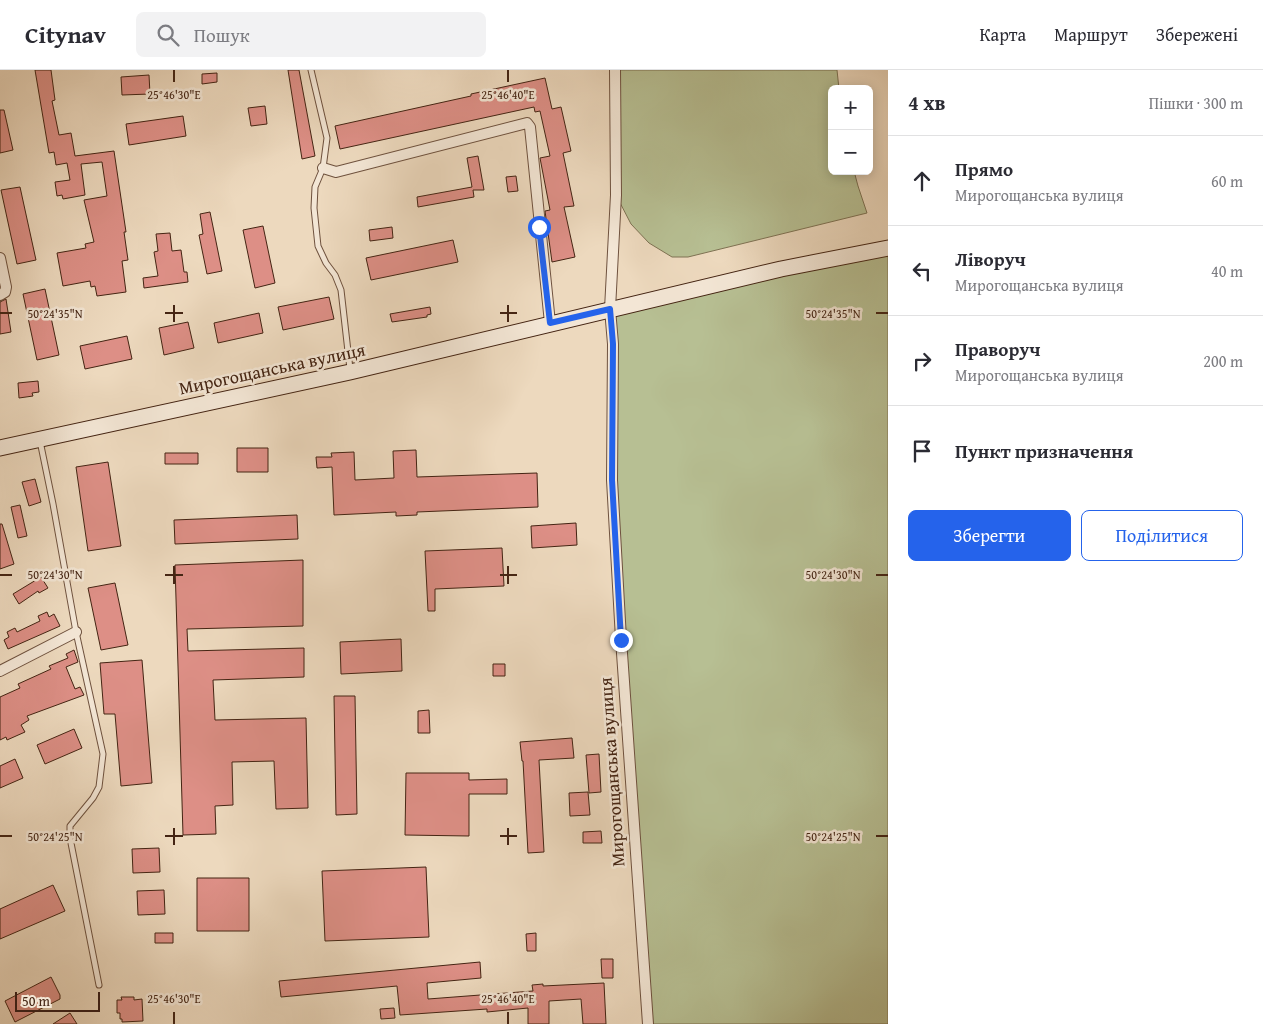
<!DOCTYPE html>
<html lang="uk">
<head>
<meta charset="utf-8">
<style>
	:root { --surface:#fff; --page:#f2f2f3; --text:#2b2b33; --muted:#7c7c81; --line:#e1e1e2; --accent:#2563eb }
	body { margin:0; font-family:"Gentium Book Plus",serif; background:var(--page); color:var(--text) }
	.controls { position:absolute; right:15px; top:15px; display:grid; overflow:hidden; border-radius:8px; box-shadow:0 2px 12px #0003 }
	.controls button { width:45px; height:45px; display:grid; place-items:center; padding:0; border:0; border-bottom:1px solid var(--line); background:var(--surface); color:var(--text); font:25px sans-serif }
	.scale { position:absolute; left:15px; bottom:12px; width:85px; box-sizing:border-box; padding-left:5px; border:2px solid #442413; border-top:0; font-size:14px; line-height:18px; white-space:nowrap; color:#442413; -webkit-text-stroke:4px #f3e6d5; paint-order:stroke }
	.stop { position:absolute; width:15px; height:15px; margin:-11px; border:4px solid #2563eb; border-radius:50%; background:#fff }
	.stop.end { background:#2563eb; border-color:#fff; box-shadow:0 1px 5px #0008 }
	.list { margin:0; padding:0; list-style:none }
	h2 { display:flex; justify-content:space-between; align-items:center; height:65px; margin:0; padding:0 20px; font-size:21px }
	h2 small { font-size:16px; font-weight:400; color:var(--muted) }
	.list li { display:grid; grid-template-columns:32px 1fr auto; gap:15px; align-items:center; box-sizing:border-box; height:90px; padding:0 20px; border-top:1px solid var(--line) }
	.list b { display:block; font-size:19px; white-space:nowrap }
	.list p { margin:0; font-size:16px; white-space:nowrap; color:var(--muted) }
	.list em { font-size:16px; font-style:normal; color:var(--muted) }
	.actions { display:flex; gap:10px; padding:15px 20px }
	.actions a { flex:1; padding:11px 0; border:1px solid var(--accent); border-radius:8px; text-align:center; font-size:18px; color:var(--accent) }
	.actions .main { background:var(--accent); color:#fff }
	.icon { flex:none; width:28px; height:28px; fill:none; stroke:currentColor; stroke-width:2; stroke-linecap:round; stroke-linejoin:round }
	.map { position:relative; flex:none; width:888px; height:954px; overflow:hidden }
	header { display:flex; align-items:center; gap:30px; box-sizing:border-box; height:70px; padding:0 25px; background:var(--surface); border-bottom:1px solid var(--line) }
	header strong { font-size:24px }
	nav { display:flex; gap:28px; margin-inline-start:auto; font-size:18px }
	.search { width:350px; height:45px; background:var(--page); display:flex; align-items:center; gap:12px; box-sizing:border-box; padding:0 18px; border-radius:8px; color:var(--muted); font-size:19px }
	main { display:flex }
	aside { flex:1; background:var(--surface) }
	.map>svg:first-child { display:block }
	.green { fill:#b7bf93; stroke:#7e7253 }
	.building { fill:#dd8f86; stroke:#442413 }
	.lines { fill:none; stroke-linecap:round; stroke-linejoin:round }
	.service-casing { stroke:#6e513e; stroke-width:7 }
	.minor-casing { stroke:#6e513e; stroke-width:12 }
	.secondary-casing { stroke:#442413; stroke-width:17 }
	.service { stroke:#f3e6d5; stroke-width:5 }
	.minor { stroke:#f3e6d5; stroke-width:10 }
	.secondary { stroke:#f3e6d5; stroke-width:15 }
	.route { stroke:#2563eb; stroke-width:6 }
	.ticks { fill:none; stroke:#442413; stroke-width:2 }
	.labels { text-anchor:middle; stroke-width:5; stroke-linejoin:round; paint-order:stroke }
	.street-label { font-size:18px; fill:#442413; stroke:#f3e6d5 }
	.ticks-label { font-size:12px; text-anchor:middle; fill:#442413; stroke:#f3e6d5; stroke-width:5; stroke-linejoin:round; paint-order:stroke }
</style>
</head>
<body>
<header>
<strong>Citynav</strong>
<div class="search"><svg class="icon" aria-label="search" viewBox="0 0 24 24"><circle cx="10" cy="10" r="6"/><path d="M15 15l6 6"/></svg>Пошук</div>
<nav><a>Карта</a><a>Маршрут</a><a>Збережені</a></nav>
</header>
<main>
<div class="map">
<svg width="888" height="954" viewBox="0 0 888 954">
	<rect width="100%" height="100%" fill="#edd9be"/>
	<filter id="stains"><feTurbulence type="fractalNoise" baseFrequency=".004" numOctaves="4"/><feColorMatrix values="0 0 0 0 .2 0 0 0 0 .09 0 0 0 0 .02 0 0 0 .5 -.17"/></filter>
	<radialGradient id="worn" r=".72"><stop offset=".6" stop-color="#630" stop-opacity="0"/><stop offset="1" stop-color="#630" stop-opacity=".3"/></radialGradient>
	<path class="green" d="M615,0H837L839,19H832V101H854L858,116L867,143L688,187H672L649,173L631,154L616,125Z
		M888,178V954H648L621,569L610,239Z"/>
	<path class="building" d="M35,0H51L55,30L52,31L59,65L71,63L75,86L114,81L126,162H124L128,190L122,191L126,222L97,226L95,216L91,217L90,211L63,216L57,183L86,178L85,174L94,172L84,130L107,126L102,92L81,94L85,125L63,129L62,125L57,126L55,112L70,110L67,93L56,95L54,82L49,83Z
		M288,0H299L315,86L302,89Z
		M217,3V12L202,14V4Z
		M149,5L150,24L122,25L121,7Z
		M545,8L552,39L561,37L571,81L563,83L574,136L564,137L575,187L552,192L545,141L550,140L540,88L550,86L540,41L535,42L534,37L340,79L335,56L471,26V24Z
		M265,36L267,54L251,56L248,38Z
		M0,40H4L13,80L0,83Z
		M183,46L186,66L129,75L126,54Z
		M478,86L484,120H473L474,127L418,137L417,127L472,117L467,88Z
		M516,106L518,121L508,122L506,107Z
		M20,117L36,190L17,194L1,120Z
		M210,142L222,201L207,204L199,165L203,164L200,144Z
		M263,156L275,213L255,218L243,160Z
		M392,157L393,168L370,171L369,160Z
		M170,163L172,181L181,180L184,202H187L188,212L144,218L143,208L158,206L154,182L158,181L156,164Z
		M453,170L458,192L371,210L366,188Z
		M45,219L59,285L37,290L23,224Z
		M329,227L334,249L283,260L278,237Z
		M6,229L11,262L0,264V232Z
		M430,237L431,244L427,245V247L392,252L390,244Z
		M259,243L263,263L218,273L214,253Z
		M188,252L194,278L164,285L159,258Z
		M127,266L132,289L85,299L80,276Z
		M38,311L39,322L32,323L33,326L19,328L18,313Z
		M237,378H268V402H237Z
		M416,380L417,407L537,403L538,437L417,442V445L396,446V442L334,445L332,397L317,398L316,387H332L331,383L354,382L355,410L394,408L393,381Z
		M165,383H198V394H165Z
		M108,392L121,476L88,481L76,397Z
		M35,409L41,432L29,436L22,412Z
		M20,435L27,466L18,468L11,437Z
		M297,445L298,469L175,474L174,450Z
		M576,453L577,475L532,478L531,456Z
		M0,454H2L14,494L0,499Z
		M502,478L504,516L435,519V541H428L425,481Z
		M303,490V556L187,559L188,581L304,578V607L213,610L215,650L306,648L308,738L276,739L274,691L232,692L233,735L215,736L216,764L183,765L175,495Z
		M41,507L48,518L39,523L38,521L19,534L13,524Z
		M115,513L128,575L101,580L88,518Z
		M47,542L49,547L54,544L60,556L8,579L4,570L9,567L7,562L15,558L17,562L40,551L38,546Z
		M401,569L402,601L341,604L340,572Z
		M74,580L78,592L66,597L75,619L80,617L84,625L27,646L29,650L21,655L25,662L7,670L6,667L0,670V627L20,618L18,614L51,599L49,596L68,588L66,584Z
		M142,590L152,713L121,716L115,644H104L100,593Z
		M493,594H505V606H493Z
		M334,626H355L357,744L336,745Z
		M429,640L430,663H418V641Z
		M74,659L82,678L45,694L37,675Z
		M572,668L574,688L539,690L544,782L528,783L523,691H522L520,672Z
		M599,684L601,722L589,723L586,685Z
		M15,689L23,708L0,718V696Z
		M406,703H469V710L507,709V724H469V766L405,765Z
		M588,722L590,745L570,746L569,723Z
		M601,761L602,773H583V762Z
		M159,778L160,802L133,803L132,779Z
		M426,797L429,867L325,871L322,801Z
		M197,808H249V861H197Z
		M53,815L65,841L0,869V839Z
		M164,820L165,844L138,845L137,821Z
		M155,863H173V873H155Z
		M536,863V881H527L526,864Z
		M601,889H613V908H602Z
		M480,892L481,908L427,913L428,929L533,921L532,915L543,914V916L604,913L606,954H583L581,929L549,931V954H528V938L487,942V939L400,945L397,916L281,927L279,911Z
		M51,907L60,925V929L15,952L5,931Z
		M121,927H134V930L142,929L143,951L122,952V949H120V943H117V930H122Z
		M394,938L395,948L381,949L380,939Z
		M70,943L77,954H53Z"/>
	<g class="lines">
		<g class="service-casing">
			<path id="service" d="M311,0L327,68L323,98L315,117L314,138L318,176L326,193L335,205L341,220L350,299
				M40,371L53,434L76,562L103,684L99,717L93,728L70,756V768L99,915"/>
		</g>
		<g class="minor-casing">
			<path id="minor" d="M615,0L616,125L610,239L613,274L612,410L621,569L648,954
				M323,98L336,102L527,53L530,57L550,253
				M0,188L6,217L5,222L0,225
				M0,601L76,562"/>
		</g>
		<g class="secondary-casing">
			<path id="secondary" d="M0,378L350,302L781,199L888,178"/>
		</g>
		<use href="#service" class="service"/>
		<use href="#minor" class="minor"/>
		<use href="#secondary" class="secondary"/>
	</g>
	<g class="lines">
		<path class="route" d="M539,157L550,253L610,239L613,274L612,410L621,570"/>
	</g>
	<path class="ticks" d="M174,0V12M508,0V12M174,235V252M508,235V252M0,243H12M165,243H183M500,243H517M876,243H888M174,496V514M508,496V514M0,505H12M165,505H183M500,505H517M876,505H888M174,758V775M508,758V775M0,766H12M165,766H183M500,766H517M876,766H888M174,942V954M508,942V954"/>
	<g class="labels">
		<g class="street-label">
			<text transform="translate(272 299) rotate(-12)" y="6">Мирогощанська вулиця</text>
			<text transform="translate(612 702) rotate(-94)" y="6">Мирогощанська вулиця</text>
		</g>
	</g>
	<g class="ticks-label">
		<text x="174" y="29">25°46'30"E</text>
		<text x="508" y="29">25°46'40"E</text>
		<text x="55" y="248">50°24'35"N</text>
		<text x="833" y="248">50°24'35"N</text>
		<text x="55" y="509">50°24'30"N</text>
		<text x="833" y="509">50°24'30"N</text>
		<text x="55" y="771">50°24'25"N</text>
		<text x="833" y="771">50°24'25"N</text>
		<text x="174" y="933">25°46'30"E</text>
		<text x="508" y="933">25°46'40"E</text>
	</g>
	<rect width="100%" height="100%" filter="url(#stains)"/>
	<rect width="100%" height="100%" fill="url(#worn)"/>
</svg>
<div class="controls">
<button>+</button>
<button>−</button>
</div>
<div class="scale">50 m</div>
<div class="stop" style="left:539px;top:157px"></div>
<div class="stop end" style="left:621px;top:570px"></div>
</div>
<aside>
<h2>4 хв<small>Пішки · 300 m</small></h2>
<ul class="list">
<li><svg class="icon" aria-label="ahead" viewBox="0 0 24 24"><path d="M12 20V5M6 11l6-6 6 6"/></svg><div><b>Прямо</b><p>Мирогощанська вулиця</p></div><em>60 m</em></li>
<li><svg class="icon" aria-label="left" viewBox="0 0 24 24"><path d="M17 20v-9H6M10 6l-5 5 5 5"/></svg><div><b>Ліворуч</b><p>Мирогощанська вулиця</p></div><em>40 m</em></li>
<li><svg class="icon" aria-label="right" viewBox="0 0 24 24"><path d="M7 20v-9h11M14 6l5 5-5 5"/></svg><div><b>Праворуч</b><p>Мирогощанська вулиця</p></div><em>200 m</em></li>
<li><svg class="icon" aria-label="arrive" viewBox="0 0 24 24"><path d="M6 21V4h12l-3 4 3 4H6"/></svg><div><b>Пункт призначення</b></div></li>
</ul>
<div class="actions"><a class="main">Зберегти</a><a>Поділитися</a></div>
</aside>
</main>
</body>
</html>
